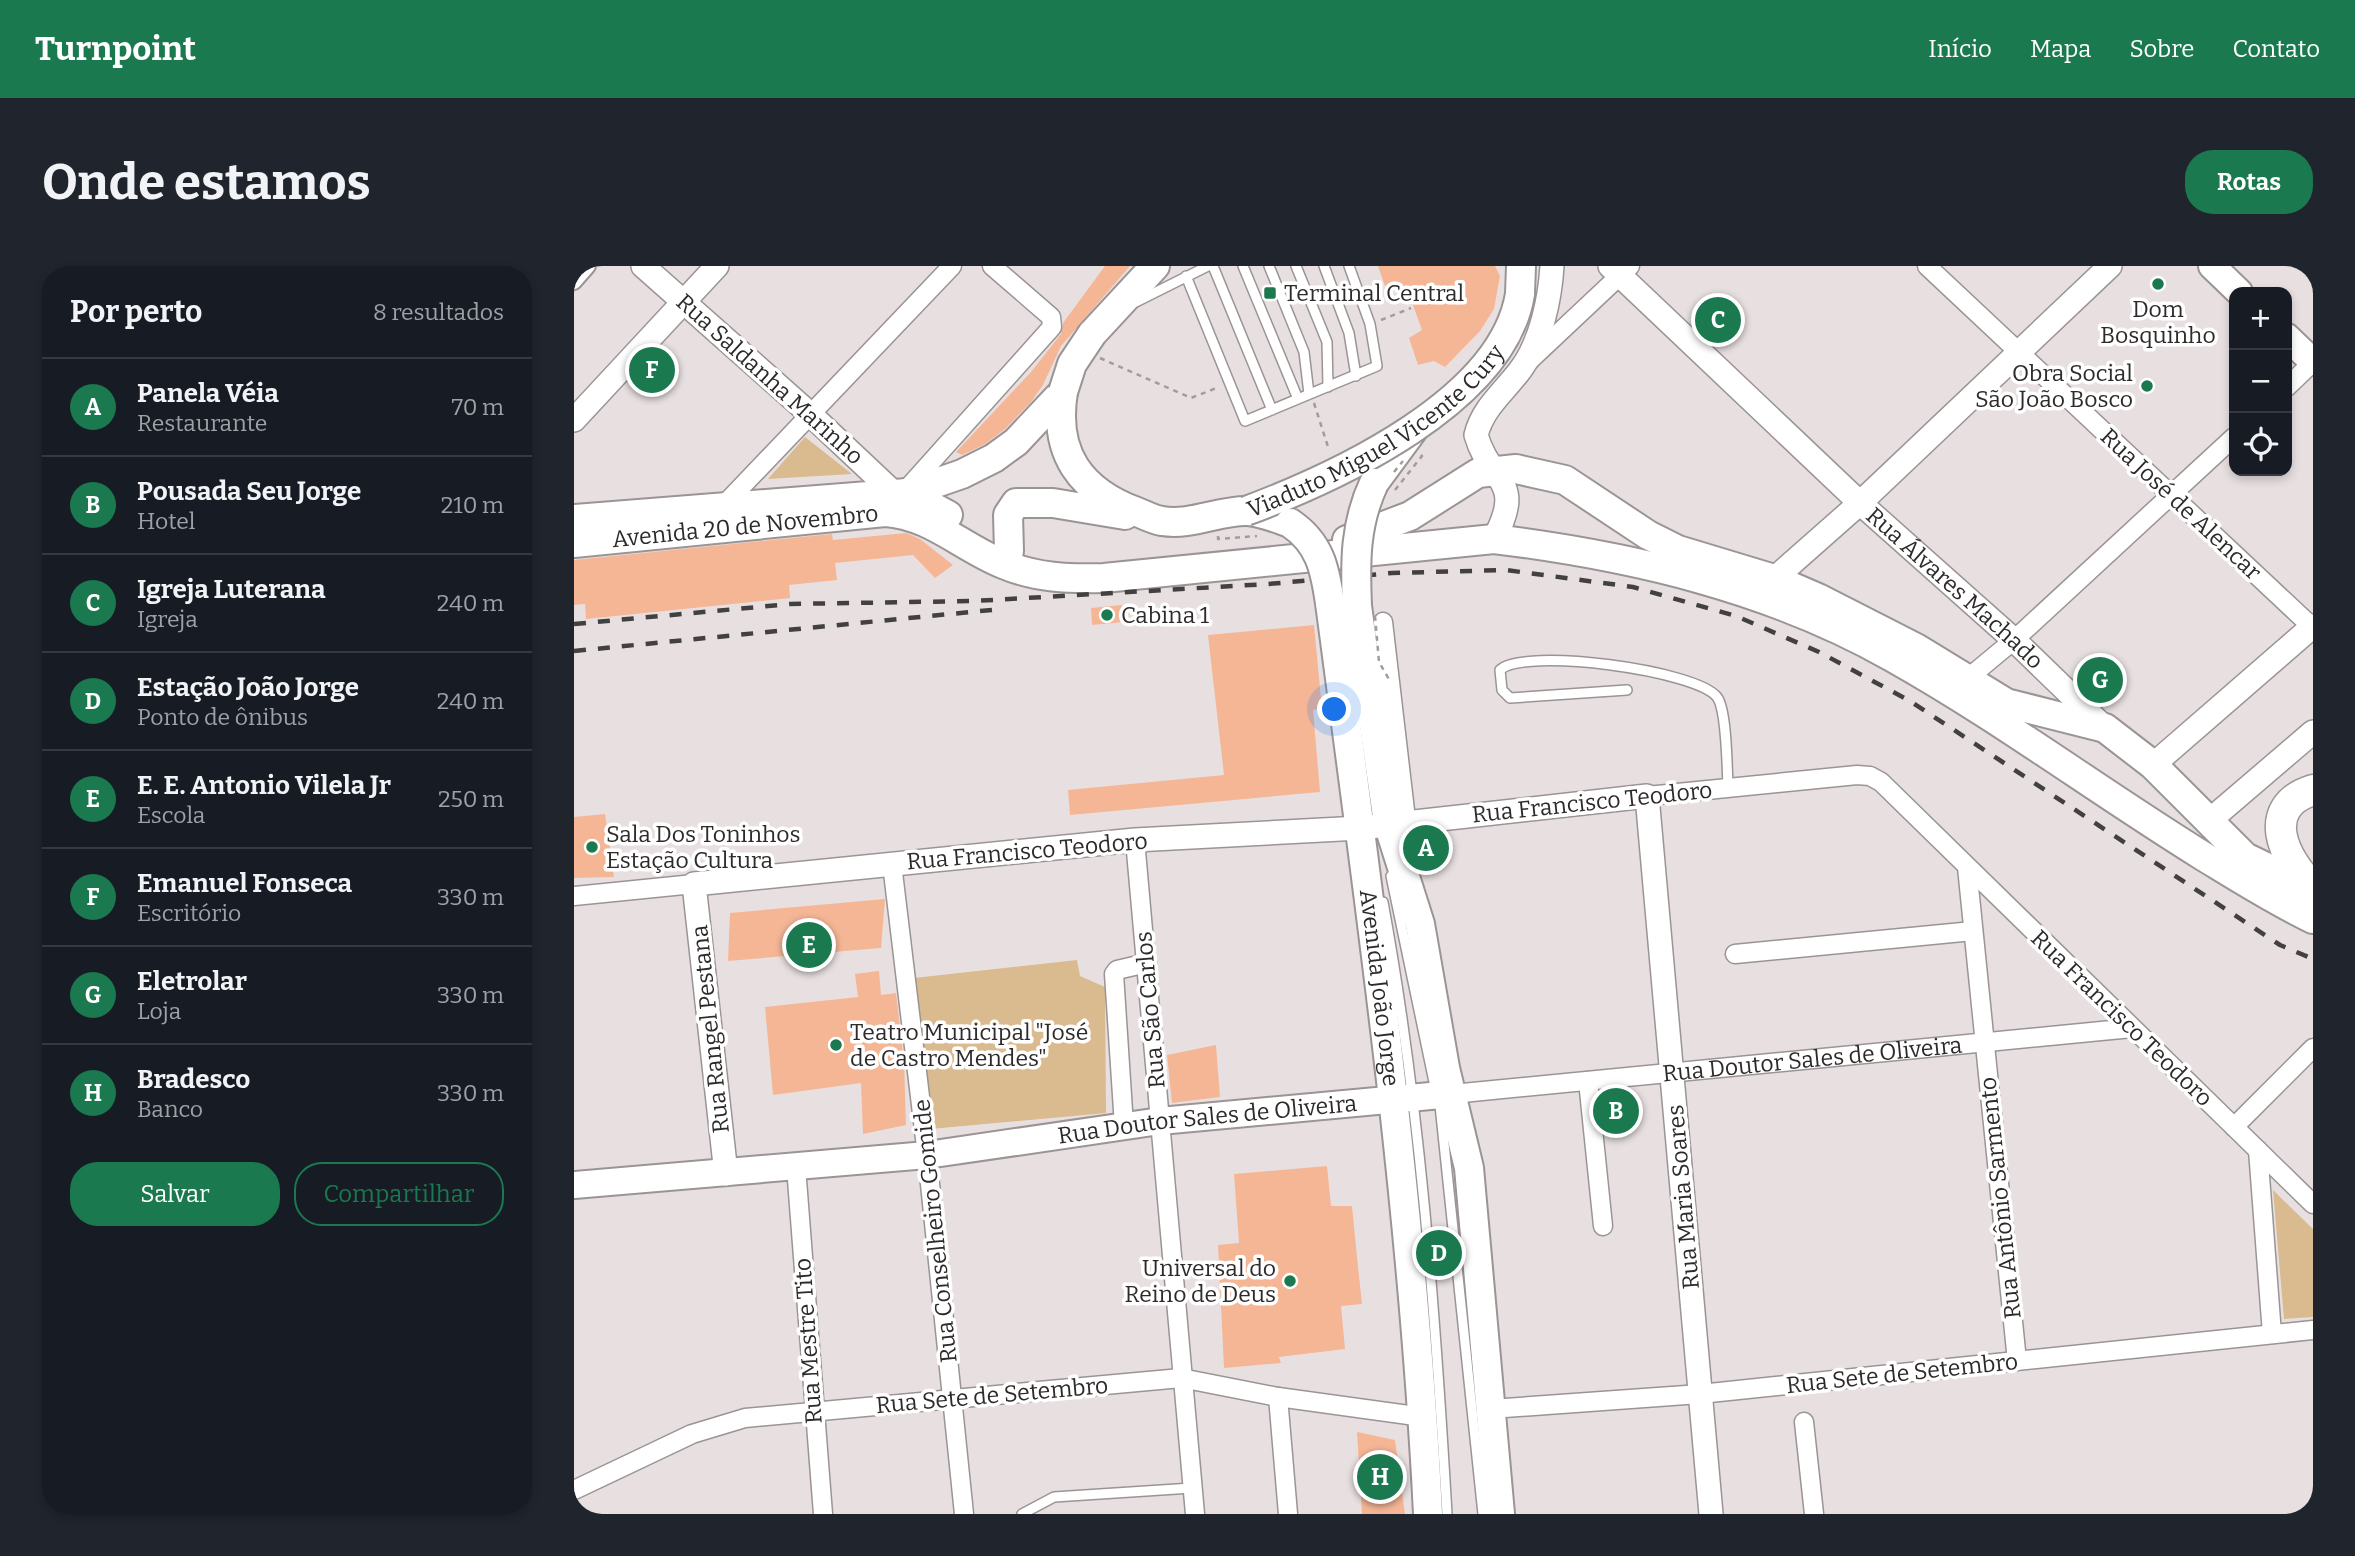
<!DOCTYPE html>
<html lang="pt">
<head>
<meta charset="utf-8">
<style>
	:root { --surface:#171b24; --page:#20242c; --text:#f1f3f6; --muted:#9ea1a6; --line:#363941; --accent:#1a794f }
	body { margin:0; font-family:Bitter,serif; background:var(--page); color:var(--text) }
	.controls { position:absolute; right:21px; top:21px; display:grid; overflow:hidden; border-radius:14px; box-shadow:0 4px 10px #0003 }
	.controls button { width:63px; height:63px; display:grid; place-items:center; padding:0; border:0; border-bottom:2px solid var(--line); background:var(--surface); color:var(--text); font:35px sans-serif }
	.you { position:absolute; left:761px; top:444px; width:24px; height:24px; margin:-18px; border:5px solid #fff; border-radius:50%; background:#1a73e8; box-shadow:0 0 0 10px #1a73e833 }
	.badge { display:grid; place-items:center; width:46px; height:46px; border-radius:50%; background:var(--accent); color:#fff; font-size:23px; font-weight:700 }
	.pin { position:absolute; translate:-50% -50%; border:4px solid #fff; box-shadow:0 2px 7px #0006 }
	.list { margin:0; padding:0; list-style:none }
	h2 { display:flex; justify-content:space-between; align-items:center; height:91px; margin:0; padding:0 28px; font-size:30px }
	h2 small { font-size:23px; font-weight:400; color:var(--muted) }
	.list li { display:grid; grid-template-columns:46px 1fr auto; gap:21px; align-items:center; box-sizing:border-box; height:98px; padding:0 28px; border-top:2px solid var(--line) }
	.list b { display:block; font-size:26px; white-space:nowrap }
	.list p { margin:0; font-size:23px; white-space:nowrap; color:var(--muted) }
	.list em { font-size:23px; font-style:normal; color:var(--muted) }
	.actions { display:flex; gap:14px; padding:21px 28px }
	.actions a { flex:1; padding:16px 0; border:2px solid var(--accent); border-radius:28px; text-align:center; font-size:24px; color:var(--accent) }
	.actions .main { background:var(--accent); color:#fff }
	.icon { flex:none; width:38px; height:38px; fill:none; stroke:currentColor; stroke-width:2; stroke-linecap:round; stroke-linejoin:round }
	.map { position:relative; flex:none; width:1739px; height:1248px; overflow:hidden; border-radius:28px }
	header { display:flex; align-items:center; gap:42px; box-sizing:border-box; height:98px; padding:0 35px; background:var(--accent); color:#fff }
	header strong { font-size:33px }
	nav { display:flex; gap:38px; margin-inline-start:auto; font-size:24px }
	.intro { display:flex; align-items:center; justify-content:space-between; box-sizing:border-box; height:168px; padding:0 42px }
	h1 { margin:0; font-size:49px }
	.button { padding:18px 32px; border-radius:28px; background:var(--accent); color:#fff; font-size:24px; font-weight:700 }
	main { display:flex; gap:42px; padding:0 42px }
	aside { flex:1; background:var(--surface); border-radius:28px; box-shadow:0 4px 10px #0003 }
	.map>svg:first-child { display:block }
	.green { fill:#daba8f }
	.building { fill:#f5b696 }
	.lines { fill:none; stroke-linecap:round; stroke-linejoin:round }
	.service-casing { stroke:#9b9494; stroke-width:12 }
	.pedestrian-casing { stroke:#9b9494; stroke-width:18 }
	.minor-casing { stroke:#9b9494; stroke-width:21 }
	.tertiary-casing { stroke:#9b9494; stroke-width:26 }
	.secondary-casing { stroke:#9b9494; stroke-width:30 }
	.primary-casing { stroke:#9b9494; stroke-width:32 }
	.trunk-casing { stroke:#9b9494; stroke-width:33 }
	.path { stroke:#a39c9c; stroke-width:2.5; stroke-dasharray:5 5; stroke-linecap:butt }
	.service { stroke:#fff; stroke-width:9 }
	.pedestrian { stroke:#fff; stroke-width:14 }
	.minor { stroke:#fff; stroke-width:18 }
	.tertiary { stroke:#fff; stroke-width:23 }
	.secondary { stroke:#fff; stroke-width:26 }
	.primary { stroke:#fff; stroke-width:28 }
	.trunk { stroke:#fff; stroke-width:30 }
	.rail { stroke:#434040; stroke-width:4.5; stroke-dasharray:12 12; stroke-linecap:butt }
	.primary-bridge-casing { stroke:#9b9494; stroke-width:32; stroke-linecap:butt }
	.path-bridge { stroke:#a39c9c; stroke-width:2.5; stroke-dasharray:5 5; stroke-linecap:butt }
	.primary-bridge { stroke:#fff; stroke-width:28 }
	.poi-dot { fill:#1a794f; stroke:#fff; stroke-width:2.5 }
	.labels { text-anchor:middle; stroke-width:7; stroke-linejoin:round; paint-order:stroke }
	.poi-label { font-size:23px; fill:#2d2a2a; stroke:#fff; text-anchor:start }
	.street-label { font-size:23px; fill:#2d2a2a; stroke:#fff }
</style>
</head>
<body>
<header>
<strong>Turnpoint</strong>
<nav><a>Início</a><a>Mapa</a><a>Sobre</a><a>Contato</a></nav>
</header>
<div class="intro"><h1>Onde estamos</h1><a class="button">Rotas</a></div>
<main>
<aside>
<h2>Por perto<small>8 resultados</small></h2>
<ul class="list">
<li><span class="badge">A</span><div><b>Panela Véia</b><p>Restaurante</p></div><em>70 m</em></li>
<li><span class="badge">B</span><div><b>Pousada Seu Jorge</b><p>Hotel</p></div><em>210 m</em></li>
<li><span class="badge">C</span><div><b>Igreja Luterana</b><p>Igreja</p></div><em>240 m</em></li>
<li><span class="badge">D</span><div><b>Estação João Jorge</b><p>Ponto de ônibus</p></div><em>240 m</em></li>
<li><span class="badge">E</span><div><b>E. E. Antonio Vilela Jr</b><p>Escola</p></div><em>250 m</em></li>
<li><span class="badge">F</span><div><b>Emanuel Fonseca</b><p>Escritório</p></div><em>330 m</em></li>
<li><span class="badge">G</span><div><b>Eletrolar</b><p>Loja</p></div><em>330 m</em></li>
<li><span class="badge">H</span><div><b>Bradesco</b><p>Banco</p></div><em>330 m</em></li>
</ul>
<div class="actions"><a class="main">Salvar</a><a>Compartilhar</a></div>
</aside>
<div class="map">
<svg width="1739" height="1248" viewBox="0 0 1739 1248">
	<rect width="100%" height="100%" fill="#e8e0e0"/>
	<path class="green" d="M231,171L278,208L194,213Z
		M503,694L506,710L531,721L532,847L356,863L340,712Z
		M1699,924L1739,963V1051L1710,1053Z"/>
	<path class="building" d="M531,0H556L487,80L469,119L457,136L431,163L411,178L388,189L382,186L457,106L487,68L489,57Z
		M804,0H921L926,10L920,43L906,65L871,101L860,95L844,99L835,72L848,64L832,20H811Z
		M332,267L346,273L379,299L361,312L339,289L261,297L263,314L215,319L216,332L12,353L11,338L0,339V294L258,268L259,274Z
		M548,339L550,356L518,359L517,342Z
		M740,359L748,443L739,444L746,526L496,549L494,524L650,509L634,369Z
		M31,548L40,611L0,612V551Z
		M311,633L307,682L154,695L156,647Z
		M305,705L307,729L322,727L330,796L332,859L289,868L287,817L199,829L191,741L284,731L281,708Z
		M642,779L646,831L598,837L593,789Z
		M753,900L757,940H778L783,991L788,1038L767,1040L771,1083L705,1091L707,1097L650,1102L644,979L665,977L660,908Z
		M783,1166L821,1174L831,1248H788Z"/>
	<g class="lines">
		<g class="service-casing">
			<path id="service" d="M639,0L698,144
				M669,0L724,133
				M695,0L730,86L735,128
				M722,0L753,76L754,121
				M750,0L775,67L782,110
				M612,10L671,155L803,100L796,58L775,0
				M562,36L634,0
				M1053,424L936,432L928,424L926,404C949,381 1122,404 1143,431C1153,444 1153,503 1154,521
				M817,610L860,816L865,830L909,1248
				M809,636C846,837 861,1043 873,1248
				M448,1248L480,1231L618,1222"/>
		</g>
		<g class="pedestrian-casing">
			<path id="pedestrian" d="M0,16L14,0"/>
		</g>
		<g class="minor-casing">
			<g id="minor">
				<path d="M1353,0L1738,361"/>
				<path d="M956,94L1056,0"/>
				<path d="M1713,121L1739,96"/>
				<path d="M332,224L478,61L477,51L418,0"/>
				<path d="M150,239L378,0"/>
				<path d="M809,356L837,596"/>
				<path d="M1393,413L1440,374L1660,171"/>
				<path d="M1073,530L1283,509L1296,510L1307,516L1739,938"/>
				<path d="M561,574L621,1248"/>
				<path d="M318,598L353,889L390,1248"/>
				<path d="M1393,601L1443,1095"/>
				<path d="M0,630L120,618"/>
				<path d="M1161,688L1399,665"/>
				<path d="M1014,815L1029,960"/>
				<path id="s1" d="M878,828L1558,762"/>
				<path d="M550,860L540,708L543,704L573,697"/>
				<path d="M1660,861L1739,782"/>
				<path d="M1684,884L1698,1068"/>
				<path d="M222,901L249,1248"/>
				<path d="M704,1131L714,1248"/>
				<path d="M917,1143L1126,1128L1739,1064"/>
				<path d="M1230,1156L1240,1248"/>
				<path d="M0,1224L118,1168L171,1152L607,1112L704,1131L849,1151"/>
			</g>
		</g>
		<g class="tertiary-casing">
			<g id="tertiary">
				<path d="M69,0L236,148L321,228"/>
				<path id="s2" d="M1036,0L1286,237L1440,374L1531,462"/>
				<path d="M0,154L143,0"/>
				<path d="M920,273C952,213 916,218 902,169C909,141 931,125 947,103C967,76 976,33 978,0"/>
				<path d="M1200,313L1286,237L1536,0"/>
				<path d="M1579,499L1739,360"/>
				<path d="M1635,555L1739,466"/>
				<path d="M152,908L120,618L561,574L786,562L1073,530L1137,1248"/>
			</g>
		</g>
		<g class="secondary-casing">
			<g id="secondary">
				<path d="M1638,0L1665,26"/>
				<path d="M1713,71L1739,96"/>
				<path id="s3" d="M0,919L353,889L586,855L878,828"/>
			</g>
		</g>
		<g class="primary-casing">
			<g id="primary">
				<path d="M946,28L947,0"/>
				<path d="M518,68L581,0"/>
				<path d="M489,126C479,187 506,225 563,246C571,249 580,254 588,255C617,260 646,244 674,245C688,246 702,252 716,257"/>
				<path d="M800,217L839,164"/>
				<path d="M333,227L374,249"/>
				<path d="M0,253L333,227L388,208L420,192L442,176L489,126"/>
				<path d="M773,274L836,250L904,207L942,203L991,214L1074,269L1104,284L1200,313L1244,332L1342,382L1432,437L1531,462L1579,499L1671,591L1739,624"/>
				<path id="s4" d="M0,277L311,246C357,249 387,281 429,298C462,312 495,313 530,312L920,273C1058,290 1196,322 1318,391C1425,451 1524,525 1629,590C1665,612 1701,635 1739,653"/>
				<path d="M435,285L434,249L442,237H479L551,249"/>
				<path id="s5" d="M756,337C796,640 839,943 854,1248"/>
				<path d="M783,340L814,557L846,658L871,802L895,902L926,1248"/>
			</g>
		</g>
		<g class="trunk-casing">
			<path id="trunk" d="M1739,524C1685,541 1709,593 1739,621"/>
		</g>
		<path class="path" d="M807,54L837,42
			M526,92L617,132L645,121
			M740,137L755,184
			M644,270V273L683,270"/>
		<use href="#service" class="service"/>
		<use href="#pedestrian" class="pedestrian"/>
		<use href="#minor" class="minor"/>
		<use href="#tertiary" class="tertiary"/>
		<use href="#secondary" class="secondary"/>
		<use href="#primary" class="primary"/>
		<use href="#trunk" class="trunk"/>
		<path class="rail" d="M0,358L216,338L400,335L694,318L818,307L932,304L1059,321L1162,350L1245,386L1336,435L1706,679L1739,693
			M0,385L427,343"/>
		<g class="primary-bridge-casing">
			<g id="primary-bridge">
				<path d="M489,126L498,98L518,68"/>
				<path id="s6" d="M672,245C763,211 929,135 946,28"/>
				<path d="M716,257C746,277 751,303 756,337"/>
				<path d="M783,340C781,295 781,258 800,217"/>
			</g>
		</g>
		<path class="path-bridge" d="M820,206L829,195
			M821,224L848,190L843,186
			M801,350L805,396L816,415"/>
		<use href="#primary-bridge" class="primary-bridge"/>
	</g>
	<g class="poi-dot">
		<circle cx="1584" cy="18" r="7"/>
		<rect x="689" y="20" width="14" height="14" rx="3.5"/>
		<circle cx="1573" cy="120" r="7"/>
		<circle cx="533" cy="349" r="7"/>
		<circle cx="18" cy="581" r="7"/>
		<circle cx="262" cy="779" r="7"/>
		<circle cx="716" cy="1015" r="7"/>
	</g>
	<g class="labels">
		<g class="poi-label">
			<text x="710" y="35">Terminal Central</text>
			<text x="1584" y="51" text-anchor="middle">Dom<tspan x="1584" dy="26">Bosquinho</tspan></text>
			<text x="1559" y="115" text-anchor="end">Obra Social<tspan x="1559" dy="26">São João Bosco</tspan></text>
			<text x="547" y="357">Cabina 1</text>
			<text x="32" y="576">Sala Dos Toninhos<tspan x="32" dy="26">Estação Cultura</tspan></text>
			<text x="276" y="774">Teatro Municipal "José<tspan x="276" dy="26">de Castro Mendes"</tspan></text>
			<text x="702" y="1010" text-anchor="end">Universal do<tspan x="702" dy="26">Reino de Deus</tspan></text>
		</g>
		<g class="street-label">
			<text transform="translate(196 113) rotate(42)" y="8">Rua Saldanha Marinho</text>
			<text dy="8" stroke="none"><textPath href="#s6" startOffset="154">Viaduto Miguel Vicente Cury</textPath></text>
			<text transform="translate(1607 238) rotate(43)" y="8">Rua José de Alencar</text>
			<text dy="8" stroke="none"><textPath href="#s4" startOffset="172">Avenida 20 de Novembro</textPath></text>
			<text dy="8" stroke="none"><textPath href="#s2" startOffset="472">Rua Álvares Machado</textPath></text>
			<text transform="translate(1018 536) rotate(-6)" y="8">Rua Francisco Teodoro</text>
			<text transform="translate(453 585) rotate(-5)" y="8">Rua Francisco Teodoro</text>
			<text dy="8" stroke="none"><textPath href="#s5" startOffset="388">Avenida João Jorge</textPath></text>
			<text transform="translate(576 744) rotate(-95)" y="8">Rua São Carlos</text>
			<text transform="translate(1548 752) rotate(44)" y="8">Rua Francisco Teodoro</text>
			<text transform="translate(136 763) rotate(-96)" y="8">Rua Rangel Pestana</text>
			<text dy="8" stroke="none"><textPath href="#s1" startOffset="362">Rua Doutor Sales de Oliveira</textPath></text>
			<text dy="8" stroke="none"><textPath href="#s3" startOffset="637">Rua Doutor Sales de Oliveira</textPath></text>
			<text transform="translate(1109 931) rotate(-95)" y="8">Rua Maria Soares</text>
			<text transform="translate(1426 932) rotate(-96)" y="8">Rua Antônio Sarmento</text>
			<text transform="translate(361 965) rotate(-96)" y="8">Rua Conselheiro Gomide</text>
			<text transform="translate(234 1075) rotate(-94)" y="8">Rua Mestre Tito</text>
			<text transform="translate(1328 1107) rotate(-6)" y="8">Rua Sete de Setembro</text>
			<text transform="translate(418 1129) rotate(-5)" y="8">Rua Sete de Setembro</text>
		</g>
	</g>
</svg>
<div class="controls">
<button>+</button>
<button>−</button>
<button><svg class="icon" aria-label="locate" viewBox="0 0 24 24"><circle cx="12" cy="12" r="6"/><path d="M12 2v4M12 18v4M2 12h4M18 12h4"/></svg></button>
</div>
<div class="you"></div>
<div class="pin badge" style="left:852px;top:582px">A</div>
<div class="pin badge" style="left:1042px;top:845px">B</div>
<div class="pin badge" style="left:1144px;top:54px">C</div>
<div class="pin badge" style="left:865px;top:987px">D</div>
<div class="pin badge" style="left:235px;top:679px">E</div>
<div class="pin badge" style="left:78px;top:104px">F</div>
<div class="pin badge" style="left:1526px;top:414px">G</div>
<div class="pin badge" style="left:806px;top:1211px">H</div>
</div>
</main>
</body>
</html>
